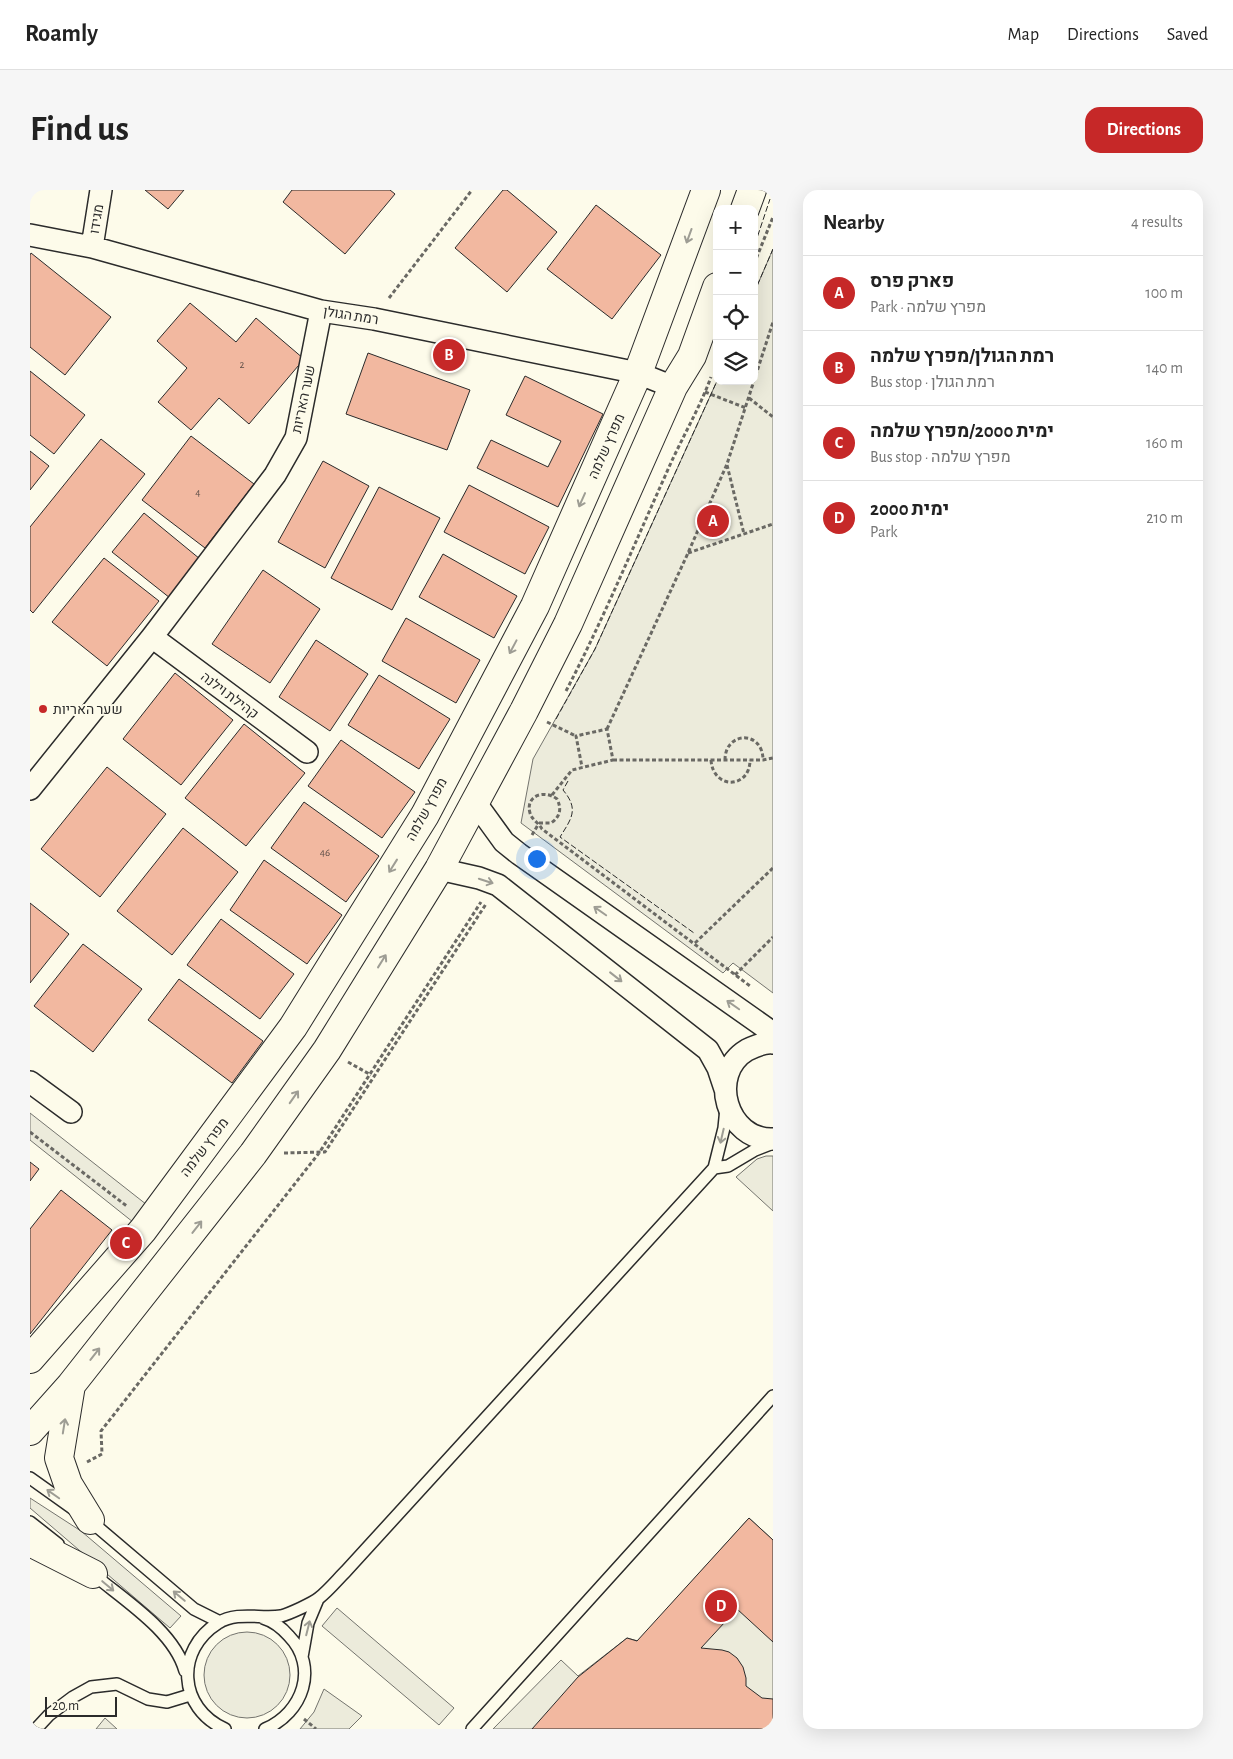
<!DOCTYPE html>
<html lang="en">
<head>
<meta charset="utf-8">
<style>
	:root { --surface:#fff; --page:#f6f6f6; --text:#222; --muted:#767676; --line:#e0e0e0; --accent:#c62828 }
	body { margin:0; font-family:"Alegreya Sans",Heebo,sans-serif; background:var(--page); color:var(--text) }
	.controls { position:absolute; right:15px; top:15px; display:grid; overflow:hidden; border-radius:10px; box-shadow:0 5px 20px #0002 }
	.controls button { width:45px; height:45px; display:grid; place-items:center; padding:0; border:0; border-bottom:1px solid var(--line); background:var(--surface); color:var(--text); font:25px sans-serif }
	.scale { position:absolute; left:15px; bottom:12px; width:72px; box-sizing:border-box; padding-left:5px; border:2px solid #2b2b2b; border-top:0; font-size:14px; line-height:18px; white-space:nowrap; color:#2b2b2b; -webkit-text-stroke:4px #fdfbea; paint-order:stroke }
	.you { position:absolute; left:506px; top:668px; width:18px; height:18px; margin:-12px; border:4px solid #fff; border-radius:50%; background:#1a73e8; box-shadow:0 0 0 8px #1a73e833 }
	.badge { display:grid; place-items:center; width:32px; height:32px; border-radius:50%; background:var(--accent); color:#fff; font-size:16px; font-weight:700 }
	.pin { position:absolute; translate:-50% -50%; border:2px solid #fff; box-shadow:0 1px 5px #0006 }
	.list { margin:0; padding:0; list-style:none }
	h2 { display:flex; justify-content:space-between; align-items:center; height:65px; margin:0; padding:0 20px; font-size:21px }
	h2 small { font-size:16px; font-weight:400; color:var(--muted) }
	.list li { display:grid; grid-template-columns:32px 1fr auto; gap:15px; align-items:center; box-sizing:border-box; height:75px; padding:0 20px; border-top:1px solid var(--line) }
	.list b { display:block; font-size:19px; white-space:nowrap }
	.list p { margin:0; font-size:16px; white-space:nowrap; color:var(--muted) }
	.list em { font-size:16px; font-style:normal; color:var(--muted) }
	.icon { flex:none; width:28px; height:28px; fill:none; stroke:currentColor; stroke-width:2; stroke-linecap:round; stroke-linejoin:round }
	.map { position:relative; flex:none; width:743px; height:1539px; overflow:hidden; border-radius:15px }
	header { display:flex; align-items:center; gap:30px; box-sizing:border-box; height:70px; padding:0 25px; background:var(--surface); border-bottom:1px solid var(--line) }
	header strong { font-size:24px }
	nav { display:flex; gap:28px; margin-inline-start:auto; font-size:18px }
	.intro { display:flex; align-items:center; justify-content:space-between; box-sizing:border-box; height:120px; padding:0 30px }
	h1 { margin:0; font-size:35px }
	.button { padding:12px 22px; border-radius:15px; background:var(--accent); color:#fff; font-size:18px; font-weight:700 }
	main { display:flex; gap:30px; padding:0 30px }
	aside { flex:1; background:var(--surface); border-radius:15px; box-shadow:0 5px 20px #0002 }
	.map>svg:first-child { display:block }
	.green { fill:#ecebdb; stroke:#74746e }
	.building { fill:#f2b8a0; stroke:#2b2b2b }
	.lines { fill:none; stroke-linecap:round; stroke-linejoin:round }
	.service-casing { stroke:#2b2b2b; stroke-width:14 }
	.minor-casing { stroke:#2b2b2b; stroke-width:24 }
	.tertiary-casing { stroke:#2b2b2b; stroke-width:30 }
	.path { stroke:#6a6964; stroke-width:3; stroke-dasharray:4 2.5; stroke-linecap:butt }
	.service { stroke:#fdfbea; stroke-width:11 }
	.minor { stroke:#fdfbea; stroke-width:21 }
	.tertiary { stroke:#fdfbea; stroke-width:28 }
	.fence { stroke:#2b2b2b; stroke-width:1; stroke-dasharray:6 2.5; stroke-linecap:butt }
	.oneway { stroke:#9e9d94 }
	.poi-dot { fill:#c62828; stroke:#fdfbea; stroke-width:2 }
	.labels { text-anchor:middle; stroke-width:4; stroke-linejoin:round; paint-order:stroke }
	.number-label { font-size:11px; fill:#5d4e48 }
	.street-label { font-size:14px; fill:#2b2b2b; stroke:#fdfbea }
	.poi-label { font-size:14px; fill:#2b2b2b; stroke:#fdfbea; text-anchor:start }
</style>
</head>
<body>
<header>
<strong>Roamly</strong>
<nav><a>Map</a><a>Directions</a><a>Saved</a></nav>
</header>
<div class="intro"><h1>Find us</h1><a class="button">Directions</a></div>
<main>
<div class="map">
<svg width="743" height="1539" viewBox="0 0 743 1539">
	<rect width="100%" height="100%" fill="#fdfbea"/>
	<path class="green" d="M743,59V803L703,773L693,783L491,633L503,569L565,459L687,191H724V103Z
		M0,923L126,1022L113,1040L0,950Z
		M736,966H743V1021L706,987L727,969Z
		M0,1308L51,1341L151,1426L140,1438L0,1318Z
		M719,1328L743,1350V1539H463L531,1470L548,1486L597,1448L608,1451Z
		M307,1418L424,1518L409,1535L292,1436Z
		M174 1485a43 43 0 1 1 86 0a43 43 0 1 1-86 0Z
		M294,1499L332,1526L319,1539H270L284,1522Z
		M75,1528L87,1539H66Z"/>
	<path class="building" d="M115,0H154L138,19Z
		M262,0H360L365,4L315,64L253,12Z
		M473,0H477L527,42L477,102L425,58Z
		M566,15L631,65L582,129L517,79Z
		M1,63L81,127L35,185L0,157V65Z
		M160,113L206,152L226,128L274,169L219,234L189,208L161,240L128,212L157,178L127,151Z
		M338,163L440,200L417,260L316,224Z
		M0,181L55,225L24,264L0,245Z
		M495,186L573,224L528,317L447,278L461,250L518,277L531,251L476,225Z
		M161,246L224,294L175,358L112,310Z
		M71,249L115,284L3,423L0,420V337Z
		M0,261L19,276L0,300Z
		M293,271L339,296L295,378L248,352Z
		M439,295L519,337L495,384L414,342Z
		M349,297L410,328L362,420L301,388Z
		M114,323L170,369L140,408L82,362Z
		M413,364L487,406L464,448L389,407Z
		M74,368L129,411L77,476L22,432Z
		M233,380L290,419L240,493L182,454Z
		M376,428L450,470L426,513L352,471Z
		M286,450L338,484L300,541L249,507Z
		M145,483L203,530L151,595L93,549Z
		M349,485L420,529L389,579L318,535Z
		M214,534L275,583L216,656L155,608Z
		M311,550L385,602L352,648L278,596Z
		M77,577L136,624L70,707L11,659Z
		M274,612L349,666L316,712L241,658Z
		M153,638L208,682L142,765L87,721Z
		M234,670L312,725L277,774L200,720Z
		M0,713L39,744L0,793Z
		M191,729L264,784L230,829L157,775Z
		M53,754L112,799L63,862L4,816Z
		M149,789L233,851L202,893L118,830Z
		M0,972L9,979L0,991Z
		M31,1000L82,1040L0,1144V1039Z
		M719,1328L743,1350V1452L707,1419L671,1458L692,1460L699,1462L707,1468L713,1477L716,1488V1496L732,1508L743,1509V1539H502L548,1487L597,1448L607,1451Z"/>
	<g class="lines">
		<g class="service-casing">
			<path id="service" d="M684,978L698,976L725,960L743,953
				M0,1288L45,1320
				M58,1329L164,1419L190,1432
				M0,1332L28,1354
				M63,1384C94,1410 144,1441 155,1481
				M233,1428C243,1431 252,1438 259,1446C289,1477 273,1523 235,1539
				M272,1467L278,1433L288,1409
				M6,1539L19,1525L43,1507L61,1497L87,1494L118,1509L137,1512L160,1505
				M195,1539C148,1518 145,1460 188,1433C207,1421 230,1429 251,1426C259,1424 283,1413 289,1408C299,1400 307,1390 316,1381L684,978L694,938L696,918
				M442,1539L743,1206"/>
		</g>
		<g class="minor-casing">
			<path id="minor" d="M0,45L62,57L291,121L344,129L608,183L643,197
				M62,57L71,0
				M122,447L277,562
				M0,599L122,447L245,285L266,248L291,121
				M445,612L474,652L489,664L743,843
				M409,679L449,688L468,695L678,860L688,878L695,899
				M743,853C734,852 725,856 717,860C677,884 697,951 743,949
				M0,892L41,922"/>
		</g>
		<g class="tertiary-casing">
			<path id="tertiary" d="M715,19L722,0
				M0,1169L113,1040L263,837L395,625L505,416L608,183L676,0
				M41,1195L29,1268L38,1294L60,1330
				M0,1241L41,1195L223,964L297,860L409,679L494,521L538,434L643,197L662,166L687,97
				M0,1352L63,1384"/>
		</g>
		<path class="path" d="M724,74L743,27
			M359,108L442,0
			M675,202L716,218
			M719,208L743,227
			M697,275L714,344
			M658,363L743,334
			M536,501C573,430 603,357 636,284C650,251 669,220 681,187
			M517,532L546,546
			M577,539L658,363L697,274L743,132
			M583,570H733L743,568
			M681,570C683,600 720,599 720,570
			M695,570C695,541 733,540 733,570
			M522,605L542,580L583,570L577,539L546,546L552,577
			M509,633H521C530,627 532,619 527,609C514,599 495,606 500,623C502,630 509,633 512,639L720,796
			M502,645L509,633
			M665,753L743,678
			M705,785L743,747
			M318,872L341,885
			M0,942L98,1017
			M254,963L295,962L456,714
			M57,1272L72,1264L71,1241L289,963L451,712
			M274,1529L286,1539"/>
		<use href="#service" class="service"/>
		<use href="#minor" class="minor"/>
		<use href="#tertiary" class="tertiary"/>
		<path class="fence" d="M725,54L740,9
			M724,103L743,59
			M526,529L565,459L687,191
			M538,591L533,600C549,619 542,628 530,647L664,743"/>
	</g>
	<defs><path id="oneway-shaft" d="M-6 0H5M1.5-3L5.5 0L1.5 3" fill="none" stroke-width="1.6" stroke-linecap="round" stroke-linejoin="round" transform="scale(1.25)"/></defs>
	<g class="oneway">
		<use href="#oneway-shaft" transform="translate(659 46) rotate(110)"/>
		<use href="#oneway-shaft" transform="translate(552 310) rotate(114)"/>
		<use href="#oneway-shaft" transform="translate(483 457) rotate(118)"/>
		<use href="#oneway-shaft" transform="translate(363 676) rotate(122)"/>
		<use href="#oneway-shaft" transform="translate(456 691) rotate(18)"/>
		<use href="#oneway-shaft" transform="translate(570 721) rotate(-145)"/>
		<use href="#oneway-shaft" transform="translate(352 771) rotate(-58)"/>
		<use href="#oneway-shaft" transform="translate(586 787) rotate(38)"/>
		<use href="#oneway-shaft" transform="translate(703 815) rotate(-145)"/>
		<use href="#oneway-shaft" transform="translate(264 907) rotate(-55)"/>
		<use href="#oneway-shaft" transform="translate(692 946) rotate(103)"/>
		<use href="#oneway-shaft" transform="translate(167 1037) rotate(-52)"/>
		<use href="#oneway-shaft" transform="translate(65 1164) rotate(-52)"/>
		<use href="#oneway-shaft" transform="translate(34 1236) rotate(-81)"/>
		<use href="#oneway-shaft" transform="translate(23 1304) rotate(-145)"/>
		<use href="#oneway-shaft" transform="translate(78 1396) rotate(40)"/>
		<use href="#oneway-shaft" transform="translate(149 1406) rotate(-140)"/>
		<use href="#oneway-shaft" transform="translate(278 1438) rotate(-76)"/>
	</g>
	<circle class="poi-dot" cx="13" cy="519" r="5"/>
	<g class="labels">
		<g class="number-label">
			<text x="212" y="178">2</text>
			<text x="168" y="306">4</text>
			<text x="295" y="666">46</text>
		</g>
		<g class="street-label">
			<text transform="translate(66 29) rotate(-81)" y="5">מגידו</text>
			<text transform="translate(321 125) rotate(9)" y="5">רמת הגולן</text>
			<text transform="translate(273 209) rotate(-78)" y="5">שער האריות</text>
			<text transform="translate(576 256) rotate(-66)" y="5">מפרץ שלמה</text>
			<text transform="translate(200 505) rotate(37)" y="5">קהילת וילנה</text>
			<text transform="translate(396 619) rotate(-61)" y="5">מפרץ שלמה</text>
			<text transform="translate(174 957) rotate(-53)" y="5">מפרץ שלמה</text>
		</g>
		<g class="poi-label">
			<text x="23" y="524">שער האריות</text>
		</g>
	</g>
</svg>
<div class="controls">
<button>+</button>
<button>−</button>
<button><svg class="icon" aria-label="locate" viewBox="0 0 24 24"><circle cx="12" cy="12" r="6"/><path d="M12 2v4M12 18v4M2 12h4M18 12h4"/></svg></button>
<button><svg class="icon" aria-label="layers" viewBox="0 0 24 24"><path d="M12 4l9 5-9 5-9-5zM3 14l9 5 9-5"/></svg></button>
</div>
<div class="scale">20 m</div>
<div class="you"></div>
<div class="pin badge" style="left:683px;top:331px">A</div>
<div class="pin badge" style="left:419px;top:165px">B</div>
<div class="pin badge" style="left:96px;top:1053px">C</div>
<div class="pin badge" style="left:691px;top:1416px">D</div>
</div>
<aside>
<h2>Nearby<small>4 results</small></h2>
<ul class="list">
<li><span class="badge">A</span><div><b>פארק פרס</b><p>Park · מפרץ שלמה</p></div><em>100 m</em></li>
<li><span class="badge">B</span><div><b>רמת הגולן/מפרץ שלמה</b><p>Bus stop · רמת הגולן</p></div><em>140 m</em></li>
<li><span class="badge">C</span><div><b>ימית 2000/מפרץ שלמה</b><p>Bus stop · מפרץ שלמה</p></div><em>160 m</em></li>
<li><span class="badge">D</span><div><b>ימית 2000</b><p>Park</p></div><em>210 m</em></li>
</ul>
</aside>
</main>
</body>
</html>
